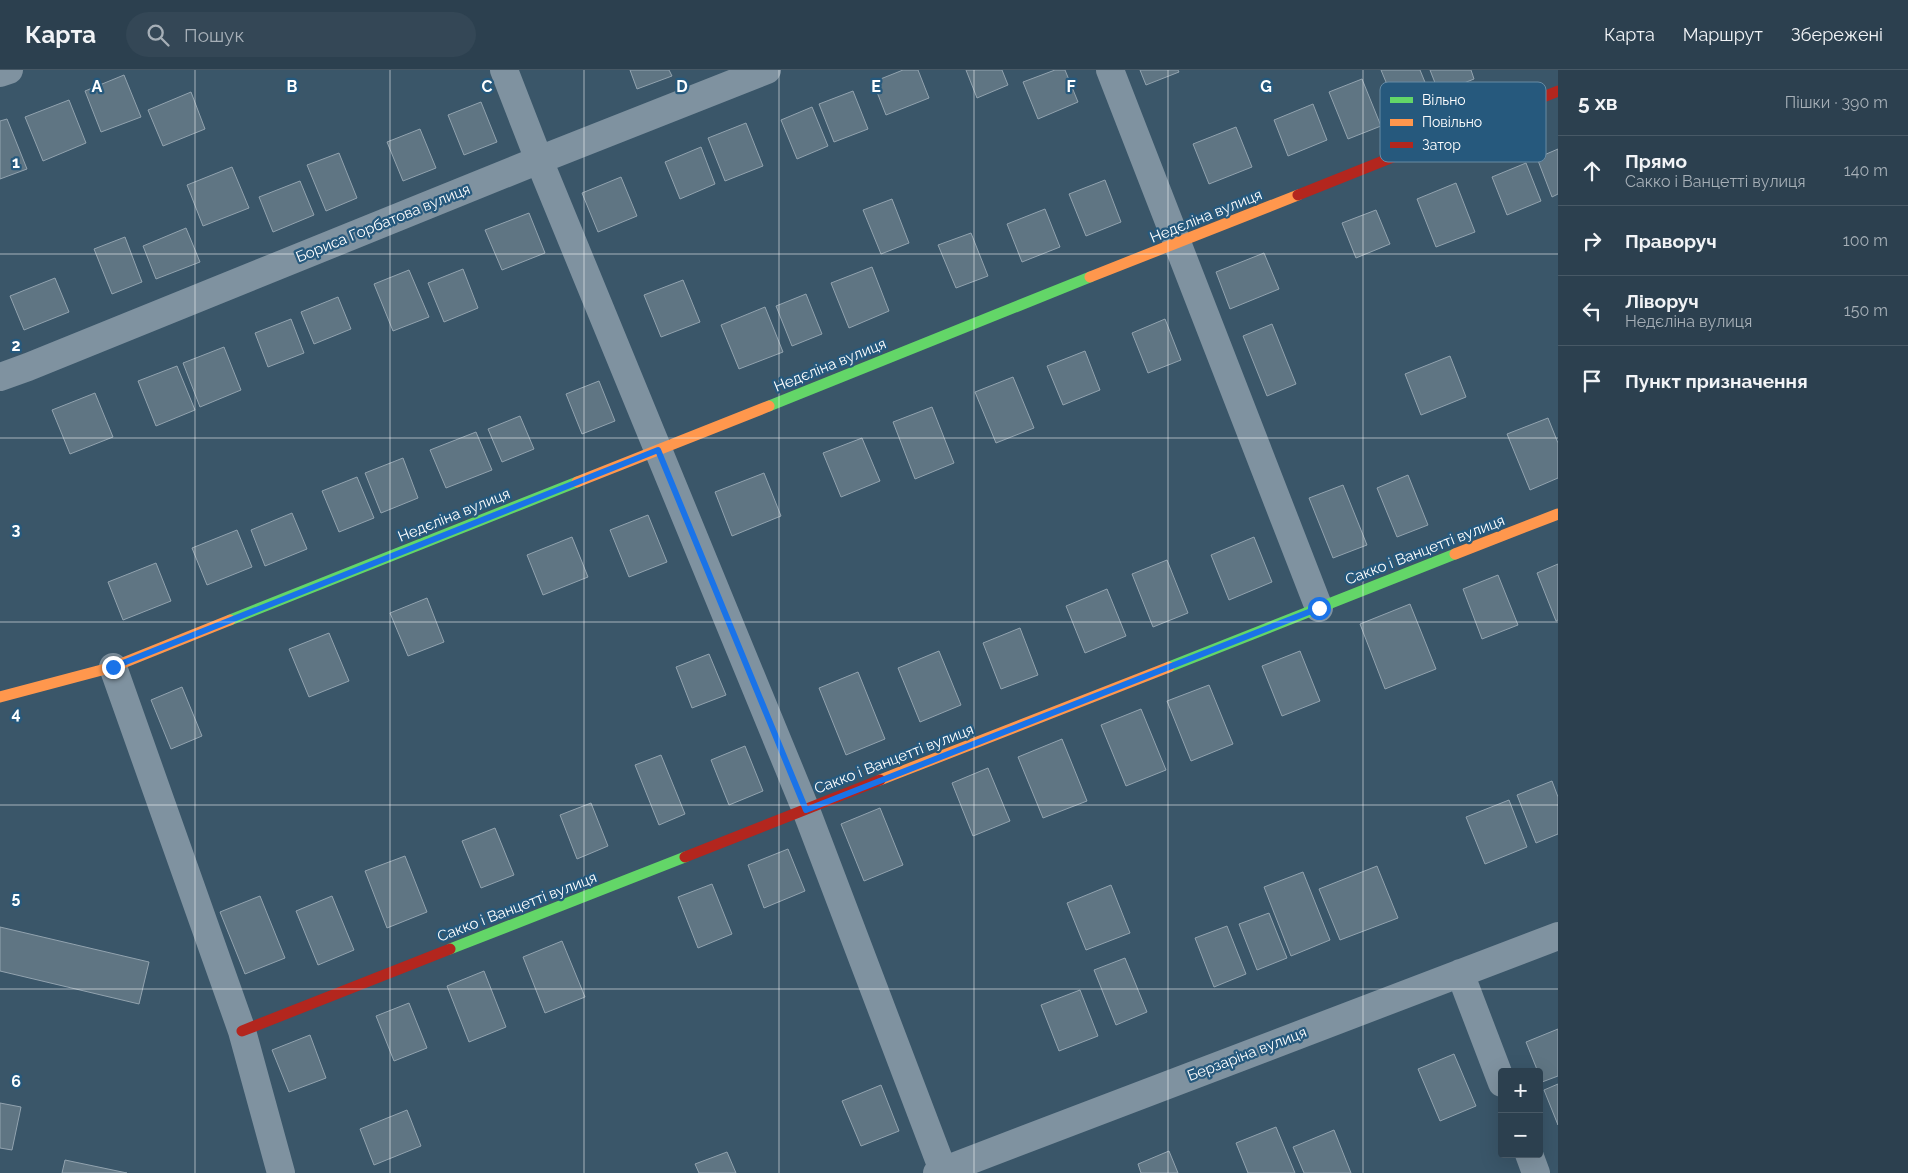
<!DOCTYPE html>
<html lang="uk">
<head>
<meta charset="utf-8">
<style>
	:root { --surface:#2c404f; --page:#344756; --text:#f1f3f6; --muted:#a6afb7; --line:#485966 }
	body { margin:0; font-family:Raleway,sans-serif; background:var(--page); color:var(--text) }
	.controls { position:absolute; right:15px; bottom:15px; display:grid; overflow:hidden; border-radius:5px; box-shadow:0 5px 20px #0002 }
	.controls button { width:45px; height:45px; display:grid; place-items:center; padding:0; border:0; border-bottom:1px solid var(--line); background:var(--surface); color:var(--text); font:25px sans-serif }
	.stop { position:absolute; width:15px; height:15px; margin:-11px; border:4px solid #1a73e8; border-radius:50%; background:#fff }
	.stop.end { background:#1a73e8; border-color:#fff; box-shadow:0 1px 5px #0008 }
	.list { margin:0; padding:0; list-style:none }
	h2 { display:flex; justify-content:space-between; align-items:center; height:65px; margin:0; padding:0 20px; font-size:21px }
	h2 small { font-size:16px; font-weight:400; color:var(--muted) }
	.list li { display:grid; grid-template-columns:32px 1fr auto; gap:15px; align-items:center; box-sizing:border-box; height:70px; padding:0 20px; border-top:1px solid var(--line) }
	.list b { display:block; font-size:19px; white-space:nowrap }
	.list p { margin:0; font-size:16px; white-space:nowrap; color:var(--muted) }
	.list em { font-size:16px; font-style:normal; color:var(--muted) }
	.icon { flex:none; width:28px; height:28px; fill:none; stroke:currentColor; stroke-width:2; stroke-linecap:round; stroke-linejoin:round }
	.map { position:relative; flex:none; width:1558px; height:1103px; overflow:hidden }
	header { display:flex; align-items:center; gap:30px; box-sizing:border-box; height:70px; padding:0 25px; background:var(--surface); border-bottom:1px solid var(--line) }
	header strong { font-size:24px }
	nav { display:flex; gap:28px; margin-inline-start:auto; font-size:18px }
	.search { width:350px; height:45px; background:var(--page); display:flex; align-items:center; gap:12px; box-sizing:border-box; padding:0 18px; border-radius:28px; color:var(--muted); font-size:19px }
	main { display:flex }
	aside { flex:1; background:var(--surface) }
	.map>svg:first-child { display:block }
	.building { fill:#5f7583; stroke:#92a3af }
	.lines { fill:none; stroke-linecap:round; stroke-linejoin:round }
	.street { stroke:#7f92a0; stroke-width:28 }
	.fast { stroke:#63d668; stroke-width:11 }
	.slow { stroke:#ff974d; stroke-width:11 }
	.jam { stroke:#b3261e; stroke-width:11 }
	.route { stroke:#1a73e8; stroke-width:6 }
	.grid { fill:none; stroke:#fff; stroke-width:1; stroke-opacity:0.55 }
	.labels { text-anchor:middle; stroke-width:4.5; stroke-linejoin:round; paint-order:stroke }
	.street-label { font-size:15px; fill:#fff; stroke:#26597d }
	.key { fill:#26597d; stroke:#678ba4; stroke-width:1 }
	.key-label { font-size:14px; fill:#fff }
	.grid-label { font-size:16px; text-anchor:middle; font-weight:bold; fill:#fff; stroke:#26597d; stroke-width:4.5; stroke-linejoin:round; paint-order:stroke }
</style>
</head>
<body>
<header>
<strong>Карта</strong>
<div class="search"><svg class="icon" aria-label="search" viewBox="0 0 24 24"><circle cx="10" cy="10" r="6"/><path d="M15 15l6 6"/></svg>Пошук</div>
<nav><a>Карта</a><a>Маршрут</a><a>Збережені</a></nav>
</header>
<main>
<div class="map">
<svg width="1558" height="1103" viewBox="0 0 1558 1103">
	<rect width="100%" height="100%" fill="#3a5669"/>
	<path class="building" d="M630,0H669L672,6L637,19Z
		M903,0H918L929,28L886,45L873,12Z
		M966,0H1002L1008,15L977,28Z
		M1055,0H1065L1078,32L1038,49L1023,12Z
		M1140,0H1178L1179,2L1146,15Z
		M1381,0H1420L1431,27L1398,41Z
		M1430,0H1471L1474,9L1439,23Z
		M124,5L141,47L101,62L85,21Z
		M1362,9L1381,56L1348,69L1329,22Z
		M853,21L868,59L834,72L819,34Z
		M191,22L205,59L163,76L148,40Z
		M69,30L86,73L43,91L25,47Z
		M481,32L497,72L464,85L448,45Z
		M1313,34L1327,70L1288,86L1274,50Z
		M812,37L828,76L797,89L781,50Z
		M7,49L27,99L0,109V51Z
		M746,53L763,96L725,111L708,68Z
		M1236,57L1252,97L1209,114L1193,74Z
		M420,59L436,98L403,111L387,72Z
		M701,77L715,114L680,129L665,92Z
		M1558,79V124L1552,127L1537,88Z
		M339,83L357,128L326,141L307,95Z
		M1526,93L1541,131L1507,145L1492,107Z
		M232,97L249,138L203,156L187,115Z
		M621,107L637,146L598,162L582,123Z
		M1105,110L1121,152L1086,166L1069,124Z
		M300,111L314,145L273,162L259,127Z
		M1456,113L1475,162L1436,177L1417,129Z
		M892,129L909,173L881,184L863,140Z
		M1045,139L1060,177L1022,192L1007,154Z
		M1376,140L1390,174L1356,188L1342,153Z
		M529,143L545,183L502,200L485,160Z
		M186,158L200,192L156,209L143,176Z
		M971,163L988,206L956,218L938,175Z
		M125,167L142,212L112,224L94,179Z
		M1264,183L1279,219L1230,239L1216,202Z
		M872,197L889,241L849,258L831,213Z
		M463,199L478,238L444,252L428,213Z
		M409,200L429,247L393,261L374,214Z
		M55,208L69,242L24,260L10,226Z
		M683,210L700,252L661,267L644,225Z
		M806,224L822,264L792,276L776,236Z
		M338,227L351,259L314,274L301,242Z
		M765,237L783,282L739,299L721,255Z
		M291,249L304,283L268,297L255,263Z
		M1165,249L1181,290L1148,303L1132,263Z
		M1272,254L1296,314L1267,326L1243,266Z
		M224,277L241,320L200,337L183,293Z
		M1085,281L1100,320L1063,335L1047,296Z
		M1450,286L1466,327L1421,345L1405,304Z
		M177,296L195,340L156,356L138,311Z
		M1013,307L1034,358L996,373L975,322Z
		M599,311L615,351L582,364L566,324Z
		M95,323L113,367L70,384L52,340Z
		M932,337L954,393L915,409L893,352Z
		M520,346L534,379L502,392L488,359Z
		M1548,348L1558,373V408L1530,420L1507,364Z
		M476,362L492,400L446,418L430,380Z
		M862,368L880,411L841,427L823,383Z
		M403,388L418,428L381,443L365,403Z
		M764,403L781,446L732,466L715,422Z
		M1408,405L1428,455L1397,467L1377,418Z
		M357,407L374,448L339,462L322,421Z
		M1343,415L1367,475L1333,488L1309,428Z
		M292,443L307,479L265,496L251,460Z
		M648,445L667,492L629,507L610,460Z
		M237,460L252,497L207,515L192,478Z
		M572,467L588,507L543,525L527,485Z
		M1254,467L1272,512L1229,530L1211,485Z
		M1167,490L1188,543L1153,557L1132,504Z
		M156,493L171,531L123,550L108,512Z
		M1558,494V550L1556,551L1537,503Z
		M1498,505L1518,555L1482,569L1463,519Z
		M1107,519L1126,566L1085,583L1066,536Z
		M427,528L444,572L408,586L390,543Z
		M1410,534L1436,599L1385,619L1360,554Z
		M1020,558L1038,605L1001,619L983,573Z
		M329,563L349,611L309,627L289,579Z
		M939,581L961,635L920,652L898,598Z
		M1300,581L1320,631L1282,646L1262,596Z
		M709,584L726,625L692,638L676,597Z
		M858,602L885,669L846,685L819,618Z
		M1209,615L1233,674L1191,691L1167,631Z
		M182,617L202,666L171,679L151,630Z
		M1141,639L1166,700L1126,716L1101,655Z
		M1062,669L1087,731L1043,748L1018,687Z
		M745,676L763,721L729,735L711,690Z
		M661,685L685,744L659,755L635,695Z
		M988,698L1010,751L973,766L952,713Z
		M1552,711L1558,727V764L1536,773L1517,725Z
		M1509,730L1527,777L1485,794L1466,747Z
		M591,733L608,776L577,789L560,745Z
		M880,738L903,795L864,811L841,754Z
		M495,758L514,805L481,818L462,771Z
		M788,779L805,821L764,838L748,795Z
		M405,786L427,842L387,858L365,801Z
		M1377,796L1398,848L1340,870L1319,819Z
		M1303,802L1330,870L1291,886L1264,817Z
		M712,814L732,864L698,878L678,827Z
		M1111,815L1130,863L1086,880L1067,833Z
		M260,826L285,888L245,904L220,842Z
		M332,826L354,880L318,895L296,841Z
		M1269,843L1287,888L1257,900L1239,854Z
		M1227,856L1246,904L1214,917L1195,868Z
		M0,857L149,892L139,934L0,901Z
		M562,871L585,927L545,943L523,887Z
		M1125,888L1147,942L1116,955L1094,900Z
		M484,901L506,957L469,972L447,916Z
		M1080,920L1098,966L1059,981L1041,935Z
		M409,933L427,978L394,991L376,946Z
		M1558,959V1006L1542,1012L1526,972Z
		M310,965L326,1008L289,1022L272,980Z
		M1454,984L1476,1036L1440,1051L1418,999Z
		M1558,1014V1055L1544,1020Z
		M881,1015L899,1061L861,1076L842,1031Z
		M0,1033L21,1037L12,1080L0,1078Z
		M407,1040L421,1076L374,1095L360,1059Z
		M1276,1057L1295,1103H1248L1236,1073Z
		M1334,1060L1351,1103H1304L1293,1077Z
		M1169,1081L1178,1103H1141L1138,1094Z
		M727,1082L736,1103H699L695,1094Z
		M65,1090L127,1103H62Z"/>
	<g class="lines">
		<path class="street" d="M504,0L539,90L806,740L944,1103
			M1110,0L1319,538
			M0,3L9,0
			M0,307L28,297L539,90L767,0
			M113,597L242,961L281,1103
			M1460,903L1502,1013
			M1529,1084L1536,1103
			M937,1103L1558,866"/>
		<path class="fast" d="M769,336L1090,207
			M230,550L577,412
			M1169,597L1455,484
			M450,879L685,787"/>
		<path class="slow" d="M1090,207L1298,125
			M577,412L769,336
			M1455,484L1558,444
			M0,627L113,597L230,550
			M880,710L1169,597"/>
		<path class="jam" d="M1298,125L1558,21
			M685,787L880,710
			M242,961L450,879"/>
	</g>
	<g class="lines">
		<path class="route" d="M113,597L658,380L806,740L1319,538"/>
	</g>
	<path class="grid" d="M195,0V1103M390,0V1103M584,0V1103M779,0V1103M974,0V1103M1168,0V1103M1363,0V1103M0,184H1558M0,368H1558M0,552H1558M0,735H1558M0,919H1558"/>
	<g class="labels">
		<g class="street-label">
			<text transform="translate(1206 146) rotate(-22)" y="5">Недєліна вулиця</text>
			<text transform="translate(383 153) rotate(-22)" y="5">Бориса Горбатова вулиця</text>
			<text transform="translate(830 295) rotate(-22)" y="5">Недєліна вулиця</text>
			<text transform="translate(454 445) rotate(-22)" y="5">Недєліна вулиця</text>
			<text transform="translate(1425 480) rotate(-21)" y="5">Сакко і Ванцетті вулиця</text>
			<text transform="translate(894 689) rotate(-21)" y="5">Сакко і Ванцетті вулиця</text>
			<text transform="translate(517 837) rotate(-21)" y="5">Сакко і Ванцетті вулиця</text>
			<text transform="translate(1247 984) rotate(-21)" y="5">Берзаріна вулиця</text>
		</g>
	</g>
	<rect x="1380" y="12" width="166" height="80" rx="8" class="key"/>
	<rect x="1390" y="27" width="23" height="6" fill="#63d668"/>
	<rect x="1390" y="49" width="23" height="7" fill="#ff974d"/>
	<rect x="1390" y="72" width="23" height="6" fill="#b3261e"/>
	<g class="key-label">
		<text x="1422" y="35">Вільно</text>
		<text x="1422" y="57">Повільно</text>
		<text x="1422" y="80">Затор</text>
	</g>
	<g class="grid-label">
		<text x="97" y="22">A</text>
		<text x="292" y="22">B</text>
		<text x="487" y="22">C</text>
		<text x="682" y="22">D</text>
		<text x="876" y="22">E</text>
		<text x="1071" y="22">F</text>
		<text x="1266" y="22">G</text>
		<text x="16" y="98">1</text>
		<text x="16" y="281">2</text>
		<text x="16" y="465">3</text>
		<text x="16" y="649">4</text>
		<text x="16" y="833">5</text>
		<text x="16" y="1017">6</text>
	</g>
</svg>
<div class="controls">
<button>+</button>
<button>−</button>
</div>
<div class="stop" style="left:1319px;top:538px"></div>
<div class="stop end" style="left:113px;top:597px"></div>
</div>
<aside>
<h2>5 хв<small>Пішки · 390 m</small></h2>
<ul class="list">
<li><svg class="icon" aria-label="ahead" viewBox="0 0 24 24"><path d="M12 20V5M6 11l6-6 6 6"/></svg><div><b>Прямо</b><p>Сакко і Ванцетті вулиця</p></div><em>140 m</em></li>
<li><svg class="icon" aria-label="right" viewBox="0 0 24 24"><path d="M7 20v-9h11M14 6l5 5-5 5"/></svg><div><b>Праворуч</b></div><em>100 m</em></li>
<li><svg class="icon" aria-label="left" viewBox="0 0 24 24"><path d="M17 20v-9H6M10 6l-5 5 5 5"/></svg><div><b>Ліворуч</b><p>Недєліна вулиця</p></div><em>150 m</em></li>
<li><svg class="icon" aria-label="arrive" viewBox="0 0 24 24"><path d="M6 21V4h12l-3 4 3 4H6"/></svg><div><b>Пункт призначення</b></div></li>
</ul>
</aside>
</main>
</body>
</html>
